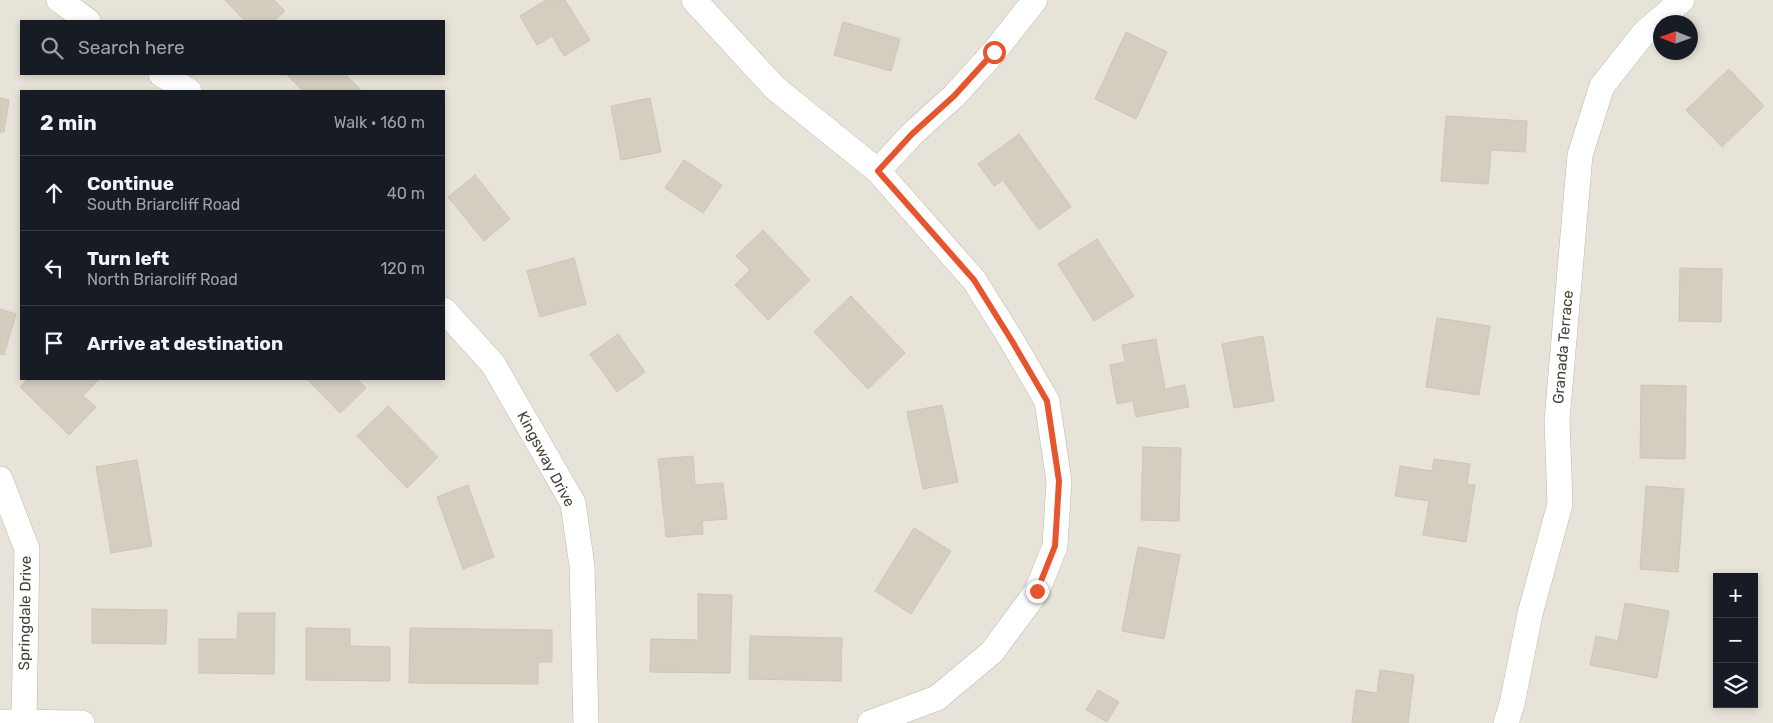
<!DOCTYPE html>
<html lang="en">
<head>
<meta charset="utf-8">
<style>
	:root { --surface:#171b24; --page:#242831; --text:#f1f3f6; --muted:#9ea1a6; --line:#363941 }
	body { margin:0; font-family:Rubik,sans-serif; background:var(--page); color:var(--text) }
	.controls { position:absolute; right:15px; bottom:15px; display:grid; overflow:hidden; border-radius:0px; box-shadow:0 2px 8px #0003 }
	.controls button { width:45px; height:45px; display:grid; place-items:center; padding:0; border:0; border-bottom:1px solid var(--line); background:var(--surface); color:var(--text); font:25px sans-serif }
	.compass { position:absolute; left:1653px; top:15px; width:45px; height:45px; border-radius:50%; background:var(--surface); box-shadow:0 2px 8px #0003; rotate:271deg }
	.stop { position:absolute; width:15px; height:15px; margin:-11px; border:4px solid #e7552e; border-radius:50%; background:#fff }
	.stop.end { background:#e7552e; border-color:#fff; box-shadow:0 1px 5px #0008 }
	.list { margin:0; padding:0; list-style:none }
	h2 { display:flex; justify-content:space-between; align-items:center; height:65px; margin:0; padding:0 20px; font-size:21px }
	h2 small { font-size:16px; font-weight:400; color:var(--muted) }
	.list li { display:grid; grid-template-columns:32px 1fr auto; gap:15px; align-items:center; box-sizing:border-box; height:75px; padding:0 20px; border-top:1px solid var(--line) }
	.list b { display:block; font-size:19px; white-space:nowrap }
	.list p { margin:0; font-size:16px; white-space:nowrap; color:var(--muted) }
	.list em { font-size:16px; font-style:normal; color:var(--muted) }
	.icon { flex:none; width:28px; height:28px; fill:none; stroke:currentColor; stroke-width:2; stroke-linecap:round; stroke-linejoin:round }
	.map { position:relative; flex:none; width:1773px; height:723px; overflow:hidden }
	.search { position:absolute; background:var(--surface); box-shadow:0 2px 8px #0003; left:20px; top:20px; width:425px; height:55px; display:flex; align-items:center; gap:12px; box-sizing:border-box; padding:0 18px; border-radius:0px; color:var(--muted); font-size:19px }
	.panel { position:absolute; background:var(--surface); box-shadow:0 2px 8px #0003; left:20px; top:90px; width:425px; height:290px; border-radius:0px }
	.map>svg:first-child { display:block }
	.residential { fill:#e7e3d9; fill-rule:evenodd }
	.building { fill:#d4cec1; stroke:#cec6b4 }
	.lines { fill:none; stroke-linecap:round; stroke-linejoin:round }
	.minor-casing { stroke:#beb9ad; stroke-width:26 }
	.minor { stroke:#fff; stroke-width:25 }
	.route { stroke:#e7552e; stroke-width:6 }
	.labels { text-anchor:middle; stroke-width:4.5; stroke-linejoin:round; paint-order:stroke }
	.street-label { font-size:15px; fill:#474239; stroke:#fff }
</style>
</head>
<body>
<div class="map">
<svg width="1773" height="723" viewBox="0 0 1773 723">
	<rect width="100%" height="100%" fill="#f4f1ea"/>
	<path class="residential" d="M0,0H1773V723H0ZM21,21H444V74H21ZM1660,22H1690V52H1660ZM21,91H444V379H21ZM1717,577H1754V704H1717Z"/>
	<path class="building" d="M225,0H274L285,11L274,21H245Z
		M546,0H565L590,40L564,56L552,36L537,45L520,16Z
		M843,22L900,39L891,71L834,55Z
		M1126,32L1167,52L1136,119L1095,99Z
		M1729,69L1764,106L1722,147L1686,110Z
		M286,74H345L362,91H303Z
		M0,98L9,100L4,132H0Z
		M650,98L661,152L621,160L611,106Z
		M1446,116L1527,121L1525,152L1491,150L1488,184L1441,181Z
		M1019,134L1071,207L1039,230L1003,180L994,186L978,164Z
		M684,160L722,185L703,213L665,188Z
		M475,175L510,219L484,241L448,197Z
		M763,230L810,280L768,320L735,285L750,270L736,256Z
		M1097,239L1134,296L1094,321L1058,264Z
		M574,258L586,304L540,317L527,271Z
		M1680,268L1722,269L1721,322L1679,321Z
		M851,296L905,353L868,389L814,332Z
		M0,309L16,314L4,355L0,354Z
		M1437,318L1490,326L1479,395L1426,387Z
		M618,334L645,372L617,392L590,354Z
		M1263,336L1274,401L1234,408L1222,344Z
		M1156,339L1165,389L1185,385L1189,407L1136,417L1133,401L1117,404L1110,365L1125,362L1122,345Z
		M28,379H97L98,380L83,396L96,407L69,435L20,387Z
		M307,379H357L366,388L340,413Z
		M1641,385L1686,386L1685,459L1640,458Z
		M942,405L958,482L923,489L907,412Z
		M388,406L438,457L407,488L357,436Z
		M1143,447L1181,448L1179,521L1141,520Z
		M693,456L695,485L723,483L727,519L702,521L703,534L666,537L658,459Z
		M1434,459L1470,464L1467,484L1475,485L1466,542L1423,535L1429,501L1395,496L1400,466L1432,471Z
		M137,460L152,546L111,553L96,467Z
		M468,485L494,557L463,569L437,497Z
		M1646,486L1684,489L1678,572L1640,569Z
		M914,528L951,551L911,614L875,591Z
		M1138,547L1180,555L1164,639L1122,631Z
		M698,594L732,595L730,673L650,672L651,639L698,640Z
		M1625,603L1669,611L1657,678L1590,665L1596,636L1618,641Z
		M92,609L167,610L166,644L92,643Z
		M238,613H275L274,674L199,673V639H237Z
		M306,628L350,629V646L390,647V681L306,680Z
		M410,628L552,630V662H538V684L409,683Z
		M750,636L842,638L841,681L749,679Z
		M1380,670L1414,675L1408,723H1352L1356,690L1377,693Z
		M1098,690L1119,702L1107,722L1086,710Z"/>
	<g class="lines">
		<g class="minor-casing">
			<path id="minor" d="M59,0L88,21
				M694,0L775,88L878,171L974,280L1012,341L1047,401L1059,481L1055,546L1037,591L992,652L937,698L870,723
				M161,74L189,91
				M878,171L912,134L954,96L994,52L1035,0
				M444,310L493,364L573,503L582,566L586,723
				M0,479L27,549L24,722
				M0,722L82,723
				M1506,723L1512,704L1530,614L1560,504L1557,420L1580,155L1602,86L1644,33L1682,0"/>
		</g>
		<use href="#minor" class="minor"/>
	</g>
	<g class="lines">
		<path class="route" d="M994,52L954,96L912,134L878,171L974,280L1012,341L1047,401L1059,481L1055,546L1037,591"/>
	</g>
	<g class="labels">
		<g class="street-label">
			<text transform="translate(1563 347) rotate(-85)" y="5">Granada Terrace</text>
			<text transform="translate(546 459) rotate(62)" y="5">Kingsway Drive</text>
			<text transform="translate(25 613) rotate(-89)" y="5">Springdale Drive</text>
		</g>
	</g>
</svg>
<div class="controls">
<button>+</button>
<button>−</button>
<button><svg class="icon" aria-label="layers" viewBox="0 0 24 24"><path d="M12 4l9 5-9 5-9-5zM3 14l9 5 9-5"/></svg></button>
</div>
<svg class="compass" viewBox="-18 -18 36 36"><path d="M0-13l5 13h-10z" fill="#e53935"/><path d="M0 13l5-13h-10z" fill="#9ea1a6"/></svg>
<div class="stop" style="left:994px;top:52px"></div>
<div class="stop end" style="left:1037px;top:591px"></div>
<div class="search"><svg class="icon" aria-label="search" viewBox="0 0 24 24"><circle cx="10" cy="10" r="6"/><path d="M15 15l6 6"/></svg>Search here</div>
<section class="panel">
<h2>2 min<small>Walk · 160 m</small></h2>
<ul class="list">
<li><svg class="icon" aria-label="ahead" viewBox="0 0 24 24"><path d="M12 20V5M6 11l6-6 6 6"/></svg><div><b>Continue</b><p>South Briarcliff Road</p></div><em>40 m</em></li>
<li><svg class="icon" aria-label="left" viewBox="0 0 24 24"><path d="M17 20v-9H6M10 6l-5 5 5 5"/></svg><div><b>Turn left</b><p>North Briarcliff Road</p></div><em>120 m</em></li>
<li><svg class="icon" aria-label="arrive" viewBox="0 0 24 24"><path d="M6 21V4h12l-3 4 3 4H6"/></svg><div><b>Arrive at destination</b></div></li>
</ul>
</section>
</div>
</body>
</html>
